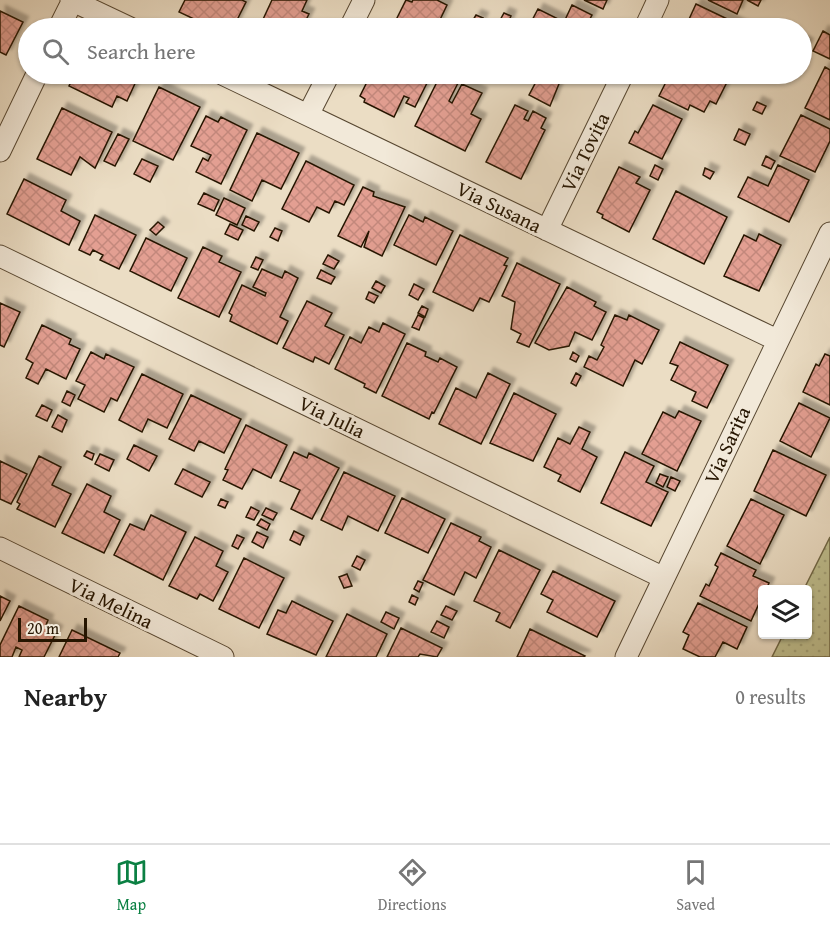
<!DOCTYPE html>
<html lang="en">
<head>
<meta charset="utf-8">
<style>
	:root { --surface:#fff; --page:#f6f6f6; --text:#222; --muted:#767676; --line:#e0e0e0; --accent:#0b8043 }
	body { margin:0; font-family:"Gentium Book Plus",serif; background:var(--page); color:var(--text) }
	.controls { position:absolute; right:18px; bottom:18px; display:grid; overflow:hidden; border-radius:6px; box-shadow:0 2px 4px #0004 }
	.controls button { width:54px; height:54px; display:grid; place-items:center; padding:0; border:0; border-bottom:2px solid var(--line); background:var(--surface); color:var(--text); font:30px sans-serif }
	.scale { position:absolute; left:18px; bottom:15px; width:69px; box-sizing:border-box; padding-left:6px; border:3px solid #261500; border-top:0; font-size:16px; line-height:21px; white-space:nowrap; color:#261500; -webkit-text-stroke:4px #f2e9d9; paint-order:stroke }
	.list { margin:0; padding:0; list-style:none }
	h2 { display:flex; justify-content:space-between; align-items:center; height:78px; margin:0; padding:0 24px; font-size:26px }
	h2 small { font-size:20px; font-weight:400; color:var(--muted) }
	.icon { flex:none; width:33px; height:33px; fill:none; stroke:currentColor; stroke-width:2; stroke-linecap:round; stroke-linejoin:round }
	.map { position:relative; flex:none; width:830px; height:657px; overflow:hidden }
	.search { position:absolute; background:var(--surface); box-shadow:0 2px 4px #0004; left:18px; right:18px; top:18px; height:66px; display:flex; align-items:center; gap:15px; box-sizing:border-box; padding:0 21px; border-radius:33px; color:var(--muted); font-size:22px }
	.sheet { height:186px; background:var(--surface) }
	nav { display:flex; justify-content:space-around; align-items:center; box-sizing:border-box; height:84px; border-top:2px solid var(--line); background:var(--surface); font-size:16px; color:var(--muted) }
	nav a { display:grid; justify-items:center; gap:3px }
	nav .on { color:var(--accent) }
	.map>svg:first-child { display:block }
	.grass { fill:url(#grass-dots); stroke:#726a48; stroke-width:1.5 }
	.building { fill:url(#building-cross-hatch); stroke:#261500; stroke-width:1.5; filter:url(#shadow) }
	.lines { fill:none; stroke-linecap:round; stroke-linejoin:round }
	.street-casing { stroke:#574731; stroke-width:23 }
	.street { stroke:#f2e9d9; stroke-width:21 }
	.labels { text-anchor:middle; stroke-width:6; stroke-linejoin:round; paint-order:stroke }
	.street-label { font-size:20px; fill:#261500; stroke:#f2e9d9 }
</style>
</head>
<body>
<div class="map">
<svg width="830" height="657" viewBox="0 0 830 657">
	<defs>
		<pattern id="grass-dots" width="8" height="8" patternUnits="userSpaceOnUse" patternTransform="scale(1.5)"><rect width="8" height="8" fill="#bfbf8f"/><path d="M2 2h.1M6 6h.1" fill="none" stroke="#a4a37a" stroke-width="1.8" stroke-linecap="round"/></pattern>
		<pattern id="building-cross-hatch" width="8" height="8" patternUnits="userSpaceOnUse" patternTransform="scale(1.5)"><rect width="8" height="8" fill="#e39f92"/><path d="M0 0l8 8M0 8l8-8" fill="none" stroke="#c3887c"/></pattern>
		<filter id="shadow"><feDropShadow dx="5.5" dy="-5.5" stdDeviation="1.5" flood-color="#0004"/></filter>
	</defs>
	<rect width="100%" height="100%" fill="#ebddc4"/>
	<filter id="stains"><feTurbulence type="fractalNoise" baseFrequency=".00333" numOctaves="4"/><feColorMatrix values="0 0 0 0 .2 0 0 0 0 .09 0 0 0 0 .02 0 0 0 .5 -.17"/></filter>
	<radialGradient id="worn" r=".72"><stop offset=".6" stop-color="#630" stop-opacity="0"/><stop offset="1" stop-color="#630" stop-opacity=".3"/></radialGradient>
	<path class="grass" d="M830,537V657H772L783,635L808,634V590L804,589Z"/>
	<path class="building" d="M185,0H242L246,2L233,28H213L179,12Z
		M272,0H307L302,11L309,14L302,28H259Z
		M406,0L412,2L413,0H437L447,5L436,28H392Z
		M584,0H607L603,9Z
		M708,0H743L737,14Z
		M747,0H761L758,6Z
		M696,4L746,28H685Z
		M572,5L592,15L585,28H528L538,9L564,22Z
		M0,11L23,22L6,55L0,52Z
		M504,13L511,16L507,26L499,22Z
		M476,15L483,18L480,24L473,20Z
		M823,31L830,35V59L813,51Z
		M802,41L808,44L804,51L802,49Z
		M825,67L830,70V120L805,108Z
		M75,74H130L138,77L127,101L117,96L112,107L69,86Z
		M371,74H428L431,75L415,107L406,103L409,98L404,96L394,117L364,102L365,99L360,96Z
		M441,74L459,81L449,101L452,103L462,84L482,93L471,114L481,119L465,151L415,126Z
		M529,74H563L550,106L529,95L538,78Z
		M664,74H715L728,80L716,104L710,101L704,112L690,105L688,110L659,96L669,76Z
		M746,74H760L756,81Z
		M159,87L200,107L173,160L133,141Z
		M757,102L766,106L762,114L753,110Z
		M515,105L528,111L524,119L528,121L533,111L546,118L541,128L545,130L521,179L486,162Z
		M653,105L682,119L662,159L629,143L635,131L638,133Z
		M62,108L112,132L95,168L80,157L71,175L37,159Z
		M801,115L830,129V141L815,172L780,156Z
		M206,116L218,122L221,117L247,130L221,184L196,172L203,158L208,161L211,155L191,146Z
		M739,129L750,134L745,145L734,140Z
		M257,133L299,153L281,189L262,180L252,201L230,190Z
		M118,134L129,139L115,166L104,161Z
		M766,156L775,161L771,169L762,165Z
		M142,159L158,166L150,182L134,174Z
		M306,161L354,185L344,205L335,201L329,213L317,207L309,222L282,209Z
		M655,165L663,169L658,180L650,176Z
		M778,165L809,180L789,222L738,197L748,177L768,186Z
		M619,167L640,177L636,183L650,190L629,232L602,218L603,215L597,212Z
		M705,168L714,172L710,179L703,175Z
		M24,179L66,200L61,211L80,221L69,245L7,214Z
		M363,187L374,192L373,196L405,207L382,256L364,247L369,231L361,247L338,236Z
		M676,191L727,217L704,264L653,239Z
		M204,193L219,200L214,211L198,204Z
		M224,198L245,208L237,225L216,215Z
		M95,215L136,235L119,269L100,260L103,255L93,250L90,255L79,250Z
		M409,215L423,222L425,217L453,231L436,265L394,245Z
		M246,216L259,222L254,231L242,225Z
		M158,222L164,227L156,235L150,230Z
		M230,224L243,230L238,240L225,234Z
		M275,228L282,231L278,241L270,237Z
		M759,234L781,245L759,291L724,276L744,235L756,241Z
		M460,235L508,258L504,265L507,266L489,302L480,298L473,311L433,292Z
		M146,238L187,258L171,291L130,271Z
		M203,247L222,256L219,262L241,272L219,317L178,298Z
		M328,255L339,261L334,269L323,264Z
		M256,257L263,260L258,270L251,267Z
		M517,263L560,284L529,347L517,342L521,334L511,329L515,302L502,296Z
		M262,269L282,278L285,271L298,278L280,317L288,321L277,344L230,321L232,315L229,313L242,285L265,296L266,293L253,287Z
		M321,270L335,277L331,284L317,278Z
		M376,281L385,286L381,293L372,288Z
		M414,284L424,289L418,300L409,295Z
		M567,287L596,302L594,306L606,312L592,340L575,332L569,346L549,350L535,343Z
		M369,292L378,296L374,303L366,299Z
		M307,301L332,313L325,326L344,335L329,364L315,357L313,362L283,348Z
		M0,303L20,312L4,347L0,345Z
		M422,306L428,309L425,317L418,313Z
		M418,315L424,318L419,330L412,327Z
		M615,315L627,320L629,315L659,330L642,364L635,360L623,386L584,367L589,356L597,360L604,347L601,345Z
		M383,323L405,334L376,393L364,387L365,384L335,369L350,337L361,343L369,327L379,332Z
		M42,325L71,339L69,344L80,349L66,379L46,369L38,384L26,378L33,363L26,359Z
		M680,342L728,365L707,408L692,401L696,392L671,380L678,366L670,363Z
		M407,343L426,352L425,356L438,362L440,358L457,367L434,413L432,412L429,419L382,396Z
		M91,352L104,359L106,354L134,367L117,401L111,398L104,412L78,399L85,385L76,381Z
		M573,352L579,356L576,362L570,359Z
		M825,354L830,356V405L803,392L816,364L819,366Z
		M488,373L510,384L481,444L439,424L456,388L476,398Z
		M576,373L581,376L576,386L571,383Z
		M142,374L183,394L167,428L148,419L142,432L119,420Z
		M67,391L75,395L70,406L62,402Z
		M514,393L556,414L533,461L490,443Z
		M191,395L241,419L224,453L199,441L194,451L169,439Z
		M799,403L830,418L811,457L780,441Z
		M42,405L52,410L47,421L36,416Z
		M679,411L701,421L677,471L642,454L663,412L675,418Z
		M58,415L67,420L62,432L52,427Z
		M246,425L287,445L271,478L253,469L242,489L223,480L228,470L225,469Z
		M579,427L590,432L582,449L597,457L580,492L558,481L561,475L544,467L558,438L570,444Z
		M134,445L157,456L149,471L127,459Z
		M773,450L826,475L806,516L754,491Z
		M87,451L94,454L92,460L84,456Z
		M294,452L307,458L309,453L339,468L312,519L291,509L300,490L280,481Z
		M625,452L654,466L646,482L668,492L651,526L601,503Z
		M100,454L114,460L109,471L95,464Z
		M39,456L61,467L52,485L71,494L55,527L17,509L20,504L17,502Z
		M0,461L27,474L11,504L0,499Z
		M183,469L210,482L202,497L175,484Z
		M344,472L395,496L378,531L348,516L342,530L321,520Z
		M660,474L668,477L663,487L656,483Z
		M671,477L680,481L675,491L667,487Z
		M87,484L111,496L104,512L120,520L104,553L62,533Z
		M402,498L445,519L428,553L385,533Z
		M221,499L228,502L225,508L218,505Z
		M751,499L784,515L760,564L727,546Z
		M251,507L259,511L254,520L246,517Z
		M266,508L277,513L273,520L262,515Z
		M151,515L186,532L163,580L114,555L130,524L144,530Z
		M261,519L270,524L267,530L257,525Z
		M451,523L481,537L479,541L491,547L476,578L465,572L454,595L423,580Z
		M294,531L304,536L300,545L290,540Z
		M257,532L268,537L263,548L252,542Z
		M237,535L244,538L238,549L232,546Z
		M195,537L223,551L216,566L228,572L213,601L200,594L197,599L169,586Z
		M499,550L540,570L510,628L496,621L500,613L474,601Z
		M721,553L756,570L753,576L769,583L766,590H762V597L751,621L700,596L706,584L709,586L718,567L715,565Z
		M357,556L365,560L360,570L352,566Z
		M244,558L284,578L259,628L219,609Z
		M553,571L615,601L597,637L547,612L553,600L541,594Z
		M347,574L352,586L344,588L339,577Z
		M418,581L423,583L419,592L414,589Z
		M412,595L418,598L415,605L409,602Z
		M0,596L10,601L0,621Z
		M292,601L333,621L316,655L267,634L278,610L286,613Z
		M698,603L747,627L737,649L723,642L715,657H700L683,649L689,635L683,632Z
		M19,606L48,620L46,625L57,631L44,657H19L22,650L16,647L12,657H0V645Z
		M446,606L457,611L452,620L441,615Z
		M386,612L399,618L394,629L381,622Z
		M347,614L387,634L376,657H326Z
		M437,621L449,627L444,638L431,632Z
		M401,628L442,648L437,657L420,654L418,657H387Z
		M530,629L585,656L584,657H517Z
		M72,630L120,653L118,657H59Z"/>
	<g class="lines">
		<g class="street-casing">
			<path id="street" d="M71,0L130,28
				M59,28L73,0
				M350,28L364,0
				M645,28L658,0
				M222,74L777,340
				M308,115L329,74
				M0,151L37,74
				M547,230L623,74
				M0,256L664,578
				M0,548L223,657
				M626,657L830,233"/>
		</g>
		<use href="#street" class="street"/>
	</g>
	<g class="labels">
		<g class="street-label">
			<text transform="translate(585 152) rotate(-64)" y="7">Via Tovita</text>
			<text transform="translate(499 207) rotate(26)" y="7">Via Susana</text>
			<text transform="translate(332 417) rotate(26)" y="7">Via Julia</text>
			<text transform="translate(727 445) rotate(-65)" y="7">Via Sarita</text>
			<text transform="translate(111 603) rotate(26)" y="7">Via Melina</text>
		</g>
	</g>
	<rect width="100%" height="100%" filter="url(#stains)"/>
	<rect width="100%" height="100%" fill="url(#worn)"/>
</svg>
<div class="controls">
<button><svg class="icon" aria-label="layers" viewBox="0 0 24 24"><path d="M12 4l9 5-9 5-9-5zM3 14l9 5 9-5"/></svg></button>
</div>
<div class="scale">20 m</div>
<div class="search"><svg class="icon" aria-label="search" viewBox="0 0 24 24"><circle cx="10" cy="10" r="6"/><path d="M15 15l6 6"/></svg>Search here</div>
</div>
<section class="sheet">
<h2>Nearby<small>0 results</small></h2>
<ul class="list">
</ul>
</section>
<nav>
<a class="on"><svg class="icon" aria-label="map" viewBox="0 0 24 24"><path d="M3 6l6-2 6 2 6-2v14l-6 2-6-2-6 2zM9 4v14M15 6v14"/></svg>Map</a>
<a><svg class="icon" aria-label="directions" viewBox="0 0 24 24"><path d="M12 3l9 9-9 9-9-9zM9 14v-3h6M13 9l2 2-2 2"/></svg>Directions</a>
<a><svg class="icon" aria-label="saved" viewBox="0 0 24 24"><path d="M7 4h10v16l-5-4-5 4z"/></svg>Saved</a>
</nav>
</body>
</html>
